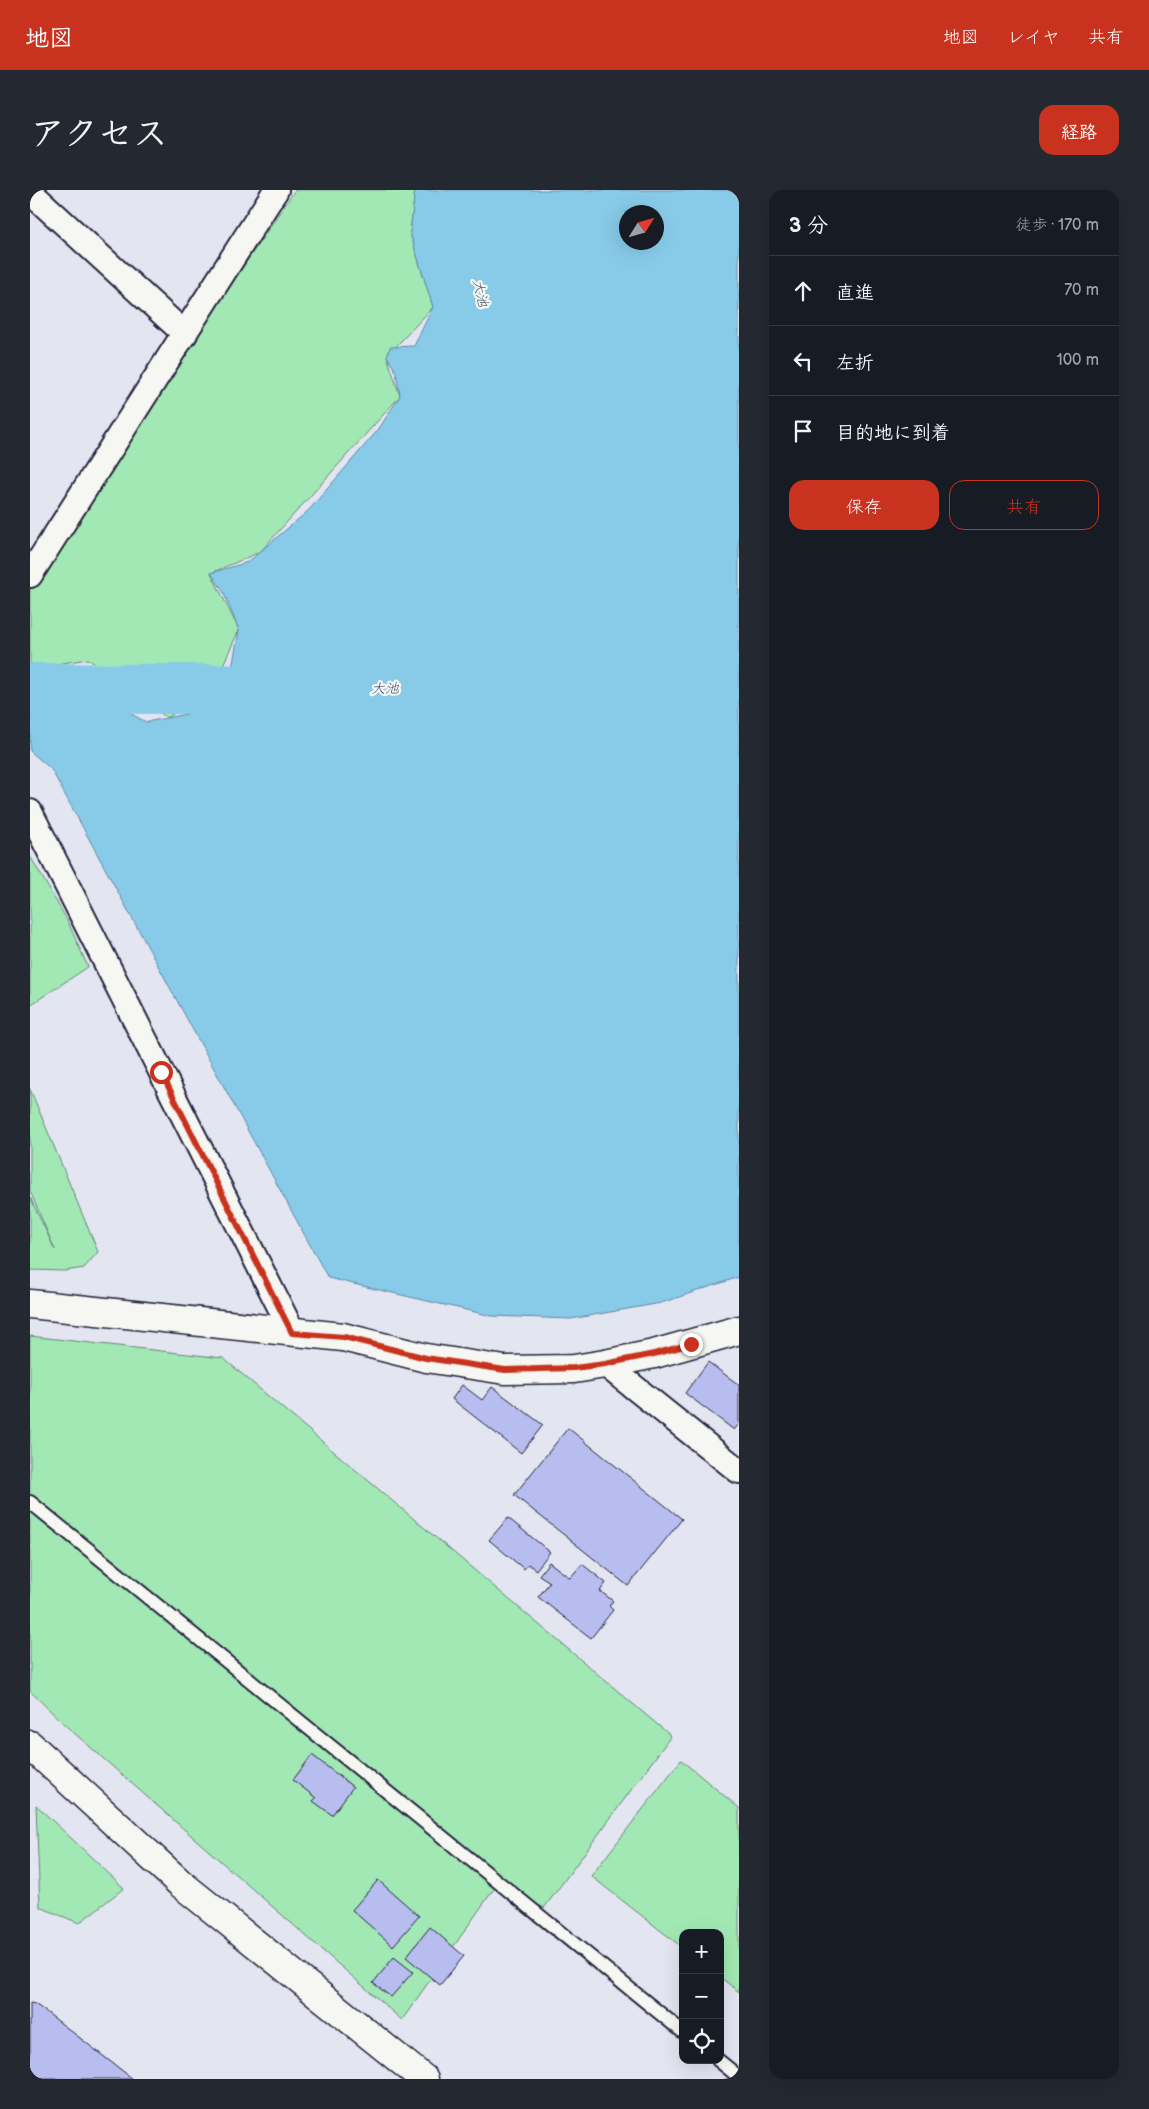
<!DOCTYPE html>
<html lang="ja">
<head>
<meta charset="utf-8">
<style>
	:root { --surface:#171b24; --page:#242831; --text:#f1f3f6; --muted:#9ea1a6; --line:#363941; --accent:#c8321e }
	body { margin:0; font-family:"Balsamiq Sans","Klee One",sans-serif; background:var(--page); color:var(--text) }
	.controls { position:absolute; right:15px; bottom:15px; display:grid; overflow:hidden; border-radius:10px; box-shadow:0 5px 20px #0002 }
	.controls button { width:45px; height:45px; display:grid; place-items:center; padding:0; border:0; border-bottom:1px solid var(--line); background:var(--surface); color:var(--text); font:25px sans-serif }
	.compass { position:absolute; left:589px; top:15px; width:45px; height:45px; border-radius:50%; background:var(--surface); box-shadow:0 5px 20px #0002; rotate:53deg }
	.stop { position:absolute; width:15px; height:15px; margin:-11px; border:4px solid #c8321e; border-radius:50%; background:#fff }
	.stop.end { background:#c8321e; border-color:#fff; box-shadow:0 1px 5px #0008 }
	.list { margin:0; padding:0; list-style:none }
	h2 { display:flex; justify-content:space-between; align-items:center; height:65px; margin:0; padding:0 20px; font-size:21px }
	h2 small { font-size:16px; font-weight:400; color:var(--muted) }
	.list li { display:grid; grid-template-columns:32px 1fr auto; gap:15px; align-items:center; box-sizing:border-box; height:70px; padding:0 20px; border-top:1px solid var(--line) }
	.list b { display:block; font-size:19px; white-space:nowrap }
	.list em { font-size:16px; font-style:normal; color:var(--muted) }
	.actions { display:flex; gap:10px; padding:15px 20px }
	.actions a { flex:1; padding:11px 0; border:1px solid var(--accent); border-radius:15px; text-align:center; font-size:18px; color:var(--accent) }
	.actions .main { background:var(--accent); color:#fff }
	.icon { flex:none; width:28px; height:28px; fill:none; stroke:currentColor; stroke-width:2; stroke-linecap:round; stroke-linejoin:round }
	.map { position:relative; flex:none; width:709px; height:1889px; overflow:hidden; border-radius:15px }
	header { display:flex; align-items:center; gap:30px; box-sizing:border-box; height:70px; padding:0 25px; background:var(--accent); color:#fff }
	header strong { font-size:24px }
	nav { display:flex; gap:28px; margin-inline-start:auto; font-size:18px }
	.intro { display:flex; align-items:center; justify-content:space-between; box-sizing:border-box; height:120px; padding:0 30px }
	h1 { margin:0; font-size:35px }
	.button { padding:12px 22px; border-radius:15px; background:var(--accent); color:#fff; font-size:18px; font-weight:700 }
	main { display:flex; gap:30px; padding:0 30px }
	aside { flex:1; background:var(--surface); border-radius:15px; box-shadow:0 5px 20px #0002 }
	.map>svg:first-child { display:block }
	.green { fill:#a2e8b4; stroke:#628578 }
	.water { fill:#88cbe9; stroke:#5f87a3; fill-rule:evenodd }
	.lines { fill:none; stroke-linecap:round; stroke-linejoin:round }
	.river { stroke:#88cbe9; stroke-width:50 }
	.building { fill:#b7beef; stroke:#22223b }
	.lane-casing { stroke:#22223b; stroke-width:16 }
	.street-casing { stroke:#22223b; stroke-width:28 }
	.secondary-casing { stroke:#22223b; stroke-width:31 }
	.lane { stroke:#f6f6f2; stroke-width:12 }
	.street { stroke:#f6f6f2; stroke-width:24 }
	.secondary { stroke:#f6f6f2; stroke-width:28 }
	.route { stroke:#c8321e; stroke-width:6 }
	.labels { text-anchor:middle; stroke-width:4.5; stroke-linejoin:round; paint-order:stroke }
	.water-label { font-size:14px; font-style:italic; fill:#41556f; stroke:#f6f6f2 }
</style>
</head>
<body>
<header>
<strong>地図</strong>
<nav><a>地図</a><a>レイヤ</a><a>共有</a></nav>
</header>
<div class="intro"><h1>アクセス</h1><a class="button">経路</a></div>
<main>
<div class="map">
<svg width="709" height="1889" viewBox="0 0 709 1889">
	<rect width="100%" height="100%" fill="#e3e5f1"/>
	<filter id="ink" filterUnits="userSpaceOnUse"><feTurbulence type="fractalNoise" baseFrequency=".02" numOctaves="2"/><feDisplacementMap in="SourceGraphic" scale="10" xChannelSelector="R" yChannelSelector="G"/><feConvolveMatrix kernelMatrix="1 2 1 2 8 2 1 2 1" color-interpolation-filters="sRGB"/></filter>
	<g filter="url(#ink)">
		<path class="green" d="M265,0H385L380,43L403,117L357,166L370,206L230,362L181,383L209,440L182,499L137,528L58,469L0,478V390Z
			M0,666L37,730L58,777L0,815Z
			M0,899L68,1062L54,1078L35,1081L0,1080V1007L25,1060L0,1001Z
			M0,1146L193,1168L641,1546L514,1718L468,1693L372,1830L35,1535L0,1501Z
			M651,1570L709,1618V1802L690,1787V1743H653V1758L561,1686Z
			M6,1615L94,1698L49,1733L10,1717Z"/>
		<path class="water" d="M385,0H709V1087L631,1113L541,1129L462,1126L298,1088L21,579L0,561V476L38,475L76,510L116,532L162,523L201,484L209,440L193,401L181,383L218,372L279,320L348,240L370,206L366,182L357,166L360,157L384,156L403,117L380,43ZM596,22H626V52H596Z"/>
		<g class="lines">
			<path class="river" d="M0,498L254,500"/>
		</g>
		<path class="building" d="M678,1172L709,1195V1234L704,1240L655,1203Z
			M432,1195L452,1210L462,1197L513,1235L491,1263L422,1209Z
			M538,1238L652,1329L598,1396L484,1305Z
			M478,1328L520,1362L506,1380L498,1374L494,1379L459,1350Z
			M519,1372L540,1388L552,1374L576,1393L570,1401L583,1411L579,1416L583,1420L561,1448L508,1407L520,1392L509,1385Z
			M282,1565L323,1597L302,1625L283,1611L286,1608L263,1590Z
			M348,1690L389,1726L363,1756L322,1720Z
			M400,1737L434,1766L410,1795L376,1767Z
			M364,1767L383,1782L361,1807L343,1793Z
			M0,1813L5,1814L24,1828L103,1889H0Z"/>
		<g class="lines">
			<g class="lane-casing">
				<path id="lane" d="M0,1312L653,1842
					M688,1870L709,1887"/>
			</g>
			<g class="street-casing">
				<path id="street" d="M0,2L155,144
					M0,385L246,0
					M0,622L263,1143
					M575,1174L709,1281"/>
			</g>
			<g class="secondary-casing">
				<path id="secondary" d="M0,1114L313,1147L396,1168L475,1180L544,1179L575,1174L624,1164L709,1140
					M0,1555L150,1693L394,1889"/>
			</g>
			<use href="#lane" class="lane"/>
			<use href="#street" class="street"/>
			<use href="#secondary" class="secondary"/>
		</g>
	</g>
	<g class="lines" filter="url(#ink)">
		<path class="route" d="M131,882L262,1143L314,1147L396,1168L475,1180L544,1178L575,1174L624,1164L661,1154"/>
	</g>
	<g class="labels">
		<g class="water-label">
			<text transform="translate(451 103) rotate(77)" y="5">大池</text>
			<text transform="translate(355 498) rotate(-1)" y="5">大池</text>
		</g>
	</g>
</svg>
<div class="controls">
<button>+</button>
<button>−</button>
<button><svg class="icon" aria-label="locate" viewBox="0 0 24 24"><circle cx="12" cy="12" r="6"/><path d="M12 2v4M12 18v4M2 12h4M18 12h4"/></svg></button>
</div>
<svg class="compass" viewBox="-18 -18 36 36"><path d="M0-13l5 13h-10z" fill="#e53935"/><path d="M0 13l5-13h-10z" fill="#9ea1a6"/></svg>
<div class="stop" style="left:131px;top:882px"></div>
<div class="stop end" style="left:661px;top:1154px"></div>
</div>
<aside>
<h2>3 分<small>徒歩 · 170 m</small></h2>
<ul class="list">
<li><svg class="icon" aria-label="ahead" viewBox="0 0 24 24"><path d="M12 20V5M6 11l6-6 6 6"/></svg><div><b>直進</b></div><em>70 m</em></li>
<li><svg class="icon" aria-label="left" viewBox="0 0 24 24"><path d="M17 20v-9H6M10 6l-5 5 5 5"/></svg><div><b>左折</b></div><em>100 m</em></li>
<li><svg class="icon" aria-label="arrive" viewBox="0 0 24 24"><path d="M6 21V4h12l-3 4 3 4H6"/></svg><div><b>目的地に到着</b></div></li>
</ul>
<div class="actions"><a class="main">保存</a><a>共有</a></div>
</aside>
</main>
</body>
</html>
